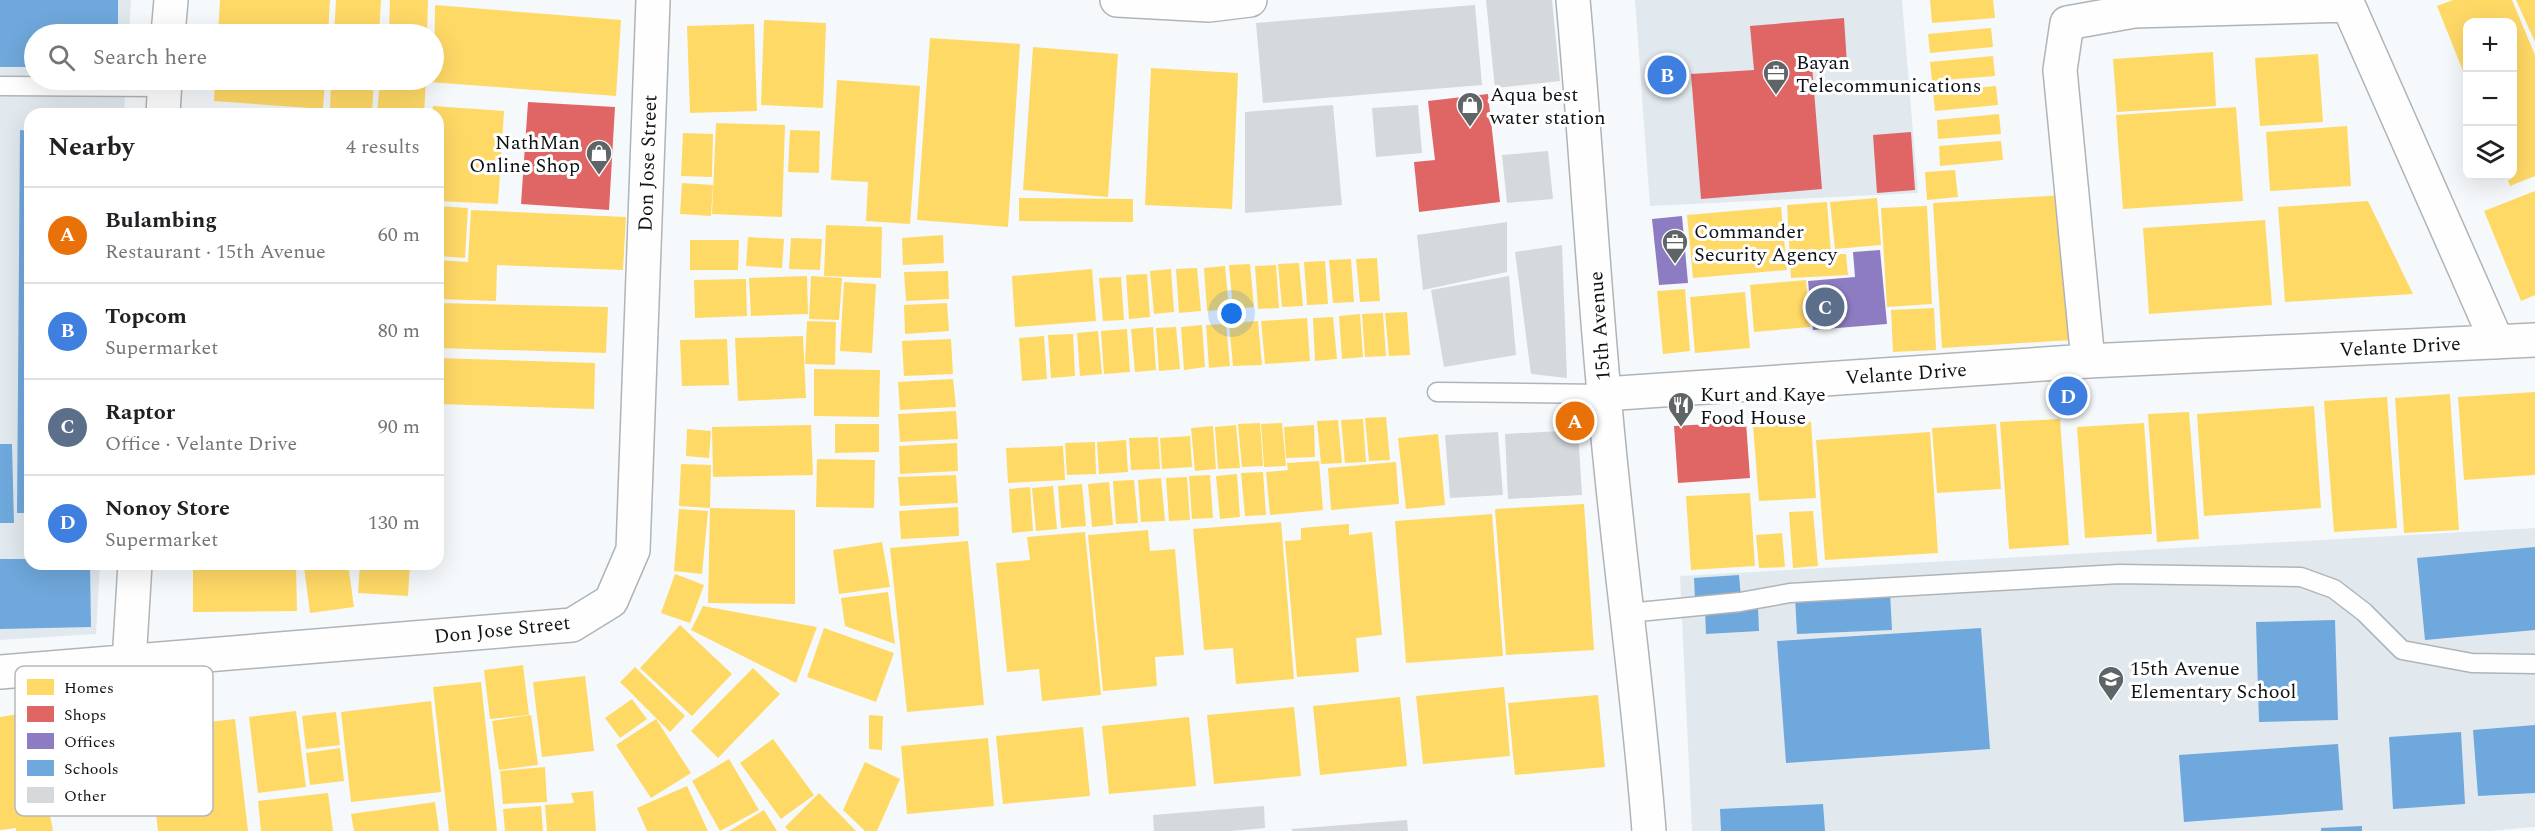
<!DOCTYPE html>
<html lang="en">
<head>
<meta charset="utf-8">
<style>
	:root { --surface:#fff; --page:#f6f6f6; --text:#202124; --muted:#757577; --line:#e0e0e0; --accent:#0b8043 }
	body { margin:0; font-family:Spectral,serif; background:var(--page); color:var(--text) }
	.controls { position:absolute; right:18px; top:18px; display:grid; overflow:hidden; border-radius:12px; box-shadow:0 6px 24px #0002 }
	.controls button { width:54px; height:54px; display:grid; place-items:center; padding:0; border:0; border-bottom:2px solid var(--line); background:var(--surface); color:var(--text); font:30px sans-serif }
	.you { position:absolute; left:1232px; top:314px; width:21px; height:21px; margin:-15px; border:4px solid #fff; border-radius:50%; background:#1a73e8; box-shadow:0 0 0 9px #1a73e833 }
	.badge { display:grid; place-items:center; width:39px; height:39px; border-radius:50%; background:var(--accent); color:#fff; font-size:20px; font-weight:700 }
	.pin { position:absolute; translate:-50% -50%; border:3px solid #fff; box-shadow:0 2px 6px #0006 }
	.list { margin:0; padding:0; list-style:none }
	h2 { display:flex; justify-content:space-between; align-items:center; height:78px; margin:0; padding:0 24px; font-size:26px }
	h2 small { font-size:20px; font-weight:400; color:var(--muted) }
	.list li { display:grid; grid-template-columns:39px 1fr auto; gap:18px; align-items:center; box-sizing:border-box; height:96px; padding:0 24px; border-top:2px solid var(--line) }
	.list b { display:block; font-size:22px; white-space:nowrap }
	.list p { margin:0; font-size:20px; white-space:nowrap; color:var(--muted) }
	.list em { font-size:20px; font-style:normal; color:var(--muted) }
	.icon { flex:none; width:33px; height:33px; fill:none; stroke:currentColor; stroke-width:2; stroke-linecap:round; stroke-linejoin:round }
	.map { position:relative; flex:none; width:2535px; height:831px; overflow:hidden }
	.search { position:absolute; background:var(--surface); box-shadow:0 6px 24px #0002; left:24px; top:24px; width:420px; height:66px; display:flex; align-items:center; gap:15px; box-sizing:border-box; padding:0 21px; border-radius:33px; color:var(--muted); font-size:22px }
	.panel { position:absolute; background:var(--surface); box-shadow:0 6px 24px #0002; left:24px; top:108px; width:420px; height:462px; border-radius:18px }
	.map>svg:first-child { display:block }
	.built { fill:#e1e9ee }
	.homes { fill:#ffd966 }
	.shops { fill:#e06666 }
	.offices { fill:#8e7cc3 }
	.schools { fill:#6fa8dc }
	.building { fill:#d6d9dc }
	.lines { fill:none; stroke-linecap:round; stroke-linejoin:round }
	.lane-casing { stroke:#b0b4b7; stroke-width:21 }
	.street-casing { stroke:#b0b4b7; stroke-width:36 }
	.secondary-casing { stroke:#b0b4b7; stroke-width:36 }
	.lane { stroke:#fefefe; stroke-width:18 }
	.street { stroke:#fefefe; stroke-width:33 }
	.secondary { stroke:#fefefe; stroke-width:33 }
	.labels { text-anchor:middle; stroke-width:6; stroke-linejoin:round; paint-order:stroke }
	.poi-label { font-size:20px; fill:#0e1316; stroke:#fff; text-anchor:start }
	.street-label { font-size:20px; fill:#0e1316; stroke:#fff }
	.key { fill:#fff; stroke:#b7b8b9; stroke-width:1.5 }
	.key-label { font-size:16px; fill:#0e1316 }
</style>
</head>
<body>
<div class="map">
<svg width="2535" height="831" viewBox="0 0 2535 831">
	<rect width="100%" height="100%" fill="#f6f9fb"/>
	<path class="built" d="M0,0H131L129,34H34V80H126L124,114H30V564H100L96,634L0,640Z
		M1635,0H1902L1918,193L1650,206Z
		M2535,528V827L2490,831H1692L1680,576Z"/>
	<path class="homes" d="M220,0H330L328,34H218Z
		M336,0H381L379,34H334Z
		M390,0H428L427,32L389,30Z
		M1930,0H1993L1995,18L1932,23Z
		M2453,0H2512L2535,55V176L2510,186L2506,176H2512V22H2468L2467,81L2437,6Z
		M2516,0H2535V42Z
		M435,5L621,20L616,96L429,82V80H434Z
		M764,20L826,23L823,108L761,105Z
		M754,24L757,111L690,113L687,26Z
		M1991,28L1993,47L1930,53L1928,34Z
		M930,38L1020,44L1008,227L917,220Z
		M1033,47L1118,54L1108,197L1023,190Z
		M2213,52L2216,106L2117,112L2113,59Z
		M2318,54L2323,122L2260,126L2255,58Z
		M1993,56L1995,76L1932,81L1930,62Z
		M1151,68L1238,73L1232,209L1145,205Z
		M215,80H325L323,109L214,101Z
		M331,80H374L372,112L330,110Z
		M380,80H426L424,114H377Z
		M837,80L920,86L910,224L866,221L868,182L831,180Z
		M1996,86L1998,105L1935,111L1933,92Z
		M433,106L504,111L498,204L438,201V114H432Z
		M2236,107L2243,201L2123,209L2116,115Z
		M1999,114L2001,134L1938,139L1937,120Z
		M716,123L785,125L782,217L712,214Z
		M2347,126L2351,186L2270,191L2266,132Z
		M790,130L820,131L819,173L788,172Z
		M683,133L713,134L712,177L681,176Z
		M2001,141L2003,160L1940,166L1939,146Z
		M1955,170L1958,197L1927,200L1925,172Z
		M682,183L713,185L711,216L680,214Z
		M2535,191V295L2521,301L2484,211Z
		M2064,195L2072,340L1942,348L1933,203Z
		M1019,198L1133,199V222L1019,221Z
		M1877,198L1881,245L1835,249L1830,202Z
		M2368,201L2413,294L2285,302L2278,207Z
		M1827,202L1831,254H1846L1848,275L1791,278L1787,205Z
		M438,206L468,208L465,258L438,256Z
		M1927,206L1932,304L1887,307L1881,208Z
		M1781,207L1787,270L1693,278L1687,215Z
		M471,210L626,217L623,270L497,265L496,301L438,299V260L468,262Z
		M2265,220L2272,305L2149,314L2143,228Z
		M826,225L882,227L881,278L824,276Z
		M943,235L944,263L903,265L902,238Z
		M748,237L784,239L782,268L746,266Z
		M791,238L822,239L820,270L789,269Z
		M690,240H739L738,270H690Z
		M1377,258L1380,301L1360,302L1356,259Z
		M1351,259L1354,302L1333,303L1329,260Z
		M1325,261L1328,304L1307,305L1304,262Z
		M1299,263L1303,306L1282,307L1278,264Z
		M1250,264L1254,307L1233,309L1229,265Z
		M1276,265L1279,308L1258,309L1255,266Z
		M1225,266L1229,309L1207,311L1204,268Z
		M1197,268L1201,311L1179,313L1176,269Z
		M1092,269L1096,321L1015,327L1012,276Z
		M1171,269L1174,312L1154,314L1150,271Z
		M948,271L949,299L906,301L904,272Z
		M1147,274L1150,317L1129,319L1126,275Z
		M807,276L808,314L751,316L749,278Z
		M811,276L842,278L839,320L809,319Z
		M1121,277L1124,320L1103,321L1099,278Z
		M746,279L747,316L695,318L694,280Z
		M1806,280L1810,327L1754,332L1750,285Z
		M844,282L876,284L872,353L840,351Z
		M1685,289L1690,351L1663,354L1657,291Z
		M1745,292L1750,348L1695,353L1690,297Z
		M438,303L608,307L606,353L438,348Z
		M947,303L949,331L905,334L904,305Z
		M1934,308L1936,350L1893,352L1891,310Z
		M1407,312L1410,355L1389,356L1385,313Z
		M1383,313L1386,356L1365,357L1362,314Z
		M1360,314L1363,357L1342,359L1339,316Z
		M1333,317L1337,359L1315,361L1313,318Z
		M1307,318L1310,361L1265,364L1261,321Z
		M807,321L836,322L835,365L805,364Z
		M1258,321L1262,365L1233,366L1229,323Z
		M1226,324L1230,366L1209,368L1206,325Z
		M1202,325L1205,367L1184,370L1181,327Z
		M1153,327L1156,370L1135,372L1131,329Z
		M1176,327L1180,369L1159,371L1156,328Z
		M1127,329L1130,372L1104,374L1101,331Z
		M1098,331L1102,374L1080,376L1077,333Z
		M1073,334L1075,376L1051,378L1048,335Z
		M803,336L806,398L738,401L735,338Z
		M1044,336L1047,379L1022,381L1019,338Z
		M727,339L729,385L682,386L680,340Z
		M951,339L953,374L904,376L902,341Z
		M438,358L595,363L594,409L438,404Z
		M814,369L880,370L879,417L814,416Z
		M953,379L956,407L900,410L898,382Z
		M2535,392V475L2464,480L2458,397Z
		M2450,394L2459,530L2404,533L2395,398Z
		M2387,397L2397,528L2334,532L2324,401Z
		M2314,406L2321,508L2204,516L2197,414Z
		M956,411L958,439L900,442L898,414Z
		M2189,412L2199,539L2157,542L2148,414Z
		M1386,417L1390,460L1369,461L1365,418Z
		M1363,419L1366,462L1345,463L1341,420Z
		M2060,419L2069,545L2009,549L2000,422Z
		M1338,420L1342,463L1321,464L1317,421Z
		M1811,422L1816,498L1759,501L1753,426Z
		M1260,423L1263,466L1242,467L1238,424Z
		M1282,423L1286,466L1264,467L1261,424Z
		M2144,423L2152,534L2085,538L2077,427Z
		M835,424H879V452L835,453Z
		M1996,424L2001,489L1937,493L1932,428Z
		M811,425L813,475L713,477L712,427Z
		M1236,425L1240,468L1218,469L1215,427Z
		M1314,425L1315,457L1286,458L1284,427Z
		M1213,426L1216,469L1195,471L1191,428Z
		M687,429L711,431L709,458L686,456Z
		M1930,432L1938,553L1825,560L1816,440Z
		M1438,434L1445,505L1406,509L1398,438Z
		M1190,436L1192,467L1162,469L1160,438Z
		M1158,437L1160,469L1131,470L1129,438Z
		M1126,440L1128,472L1099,474L1097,442Z
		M1095,442L1096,474L1067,475L1065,443Z
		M957,443L958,471L900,474L899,446Z
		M1063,446L1065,480L1008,483L1006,448Z
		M817,459L875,460L874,508L816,507Z
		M1319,461L1323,510L1270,515L1266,472L1288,470L1287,463Z
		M1396,462L1399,504L1331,510L1328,468Z
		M681,464L711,465L710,508L679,506Z
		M1263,472L1266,515L1245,516L1241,473Z
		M1237,474L1240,517L1220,519L1216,476Z
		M956,475L958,503L900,506L898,477Z
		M1210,475L1213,518L1192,519L1189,476Z
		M1187,477L1190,520L1169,521L1166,478Z
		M1161,478L1165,521L1141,522L1138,480Z
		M1134,480L1138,523L1116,524L1113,481Z
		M1109,482L1113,525L1092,527L1088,484Z
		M1082,484L1086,526L1061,528L1058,486Z
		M1053,486L1057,529L1036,531L1032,488Z
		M1030,487L1033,531L1012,533L1009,489Z
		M1750,493L1755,566L1691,570L1686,496Z
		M1584,504L1594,650L1506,655L1495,509Z
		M958,507L959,536L901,539L899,511Z
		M710,508L795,510V604L708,603Z
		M679,509L708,511L702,574L674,571Z
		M1813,511L1818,566L1793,568L1789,512Z
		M1492,514L1503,656L1406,663L1395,521Z
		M1281,522L1294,679L1236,684L1233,648L1204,650L1193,529Z
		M1349,524V535L1372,532L1382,635L1356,638L1359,672L1297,677L1285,541L1301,540V528Z
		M1148,530L1150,551L1175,549L1184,655L1155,657L1157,686L1103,691L1088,535Z
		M1085,532L1101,695L1042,701L1039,669L1007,672L996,563L1030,560L1027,537Z
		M1782,533L1785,567L1759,568L1756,535Z
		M968,541L984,705L907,712L890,548Z
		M882,542L890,587L839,594L833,550Z
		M193,564H267V568L296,567L297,611L193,612Z
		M326,564H348L354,607L310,613L304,567Z
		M360,564H410L408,596L358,593Z
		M675,574L704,585L690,623L661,613Z
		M888,592L895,644L845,626L841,598Z
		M703,606L817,627L796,683L691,630Z
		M680,625L732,674L692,716L640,668Z
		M824,628L894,653L876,702L807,677Z
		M523,665L529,715L490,719L484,670Z
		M635,667L685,716L670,732L620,682Z
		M753,668L780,694L718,758L691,731Z
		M585,676L594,751L542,757L533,682Z
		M481,682L497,831H449L433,687Z
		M1504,687L1510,756L1423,764L1416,696Z
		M1598,695L1605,767L1515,775L1508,703Z
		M1400,697L1407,766L1320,775L1313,706Z
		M632,699L647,719L620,738L605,718Z
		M431,701L441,792L351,802L341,712Z
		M1294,707L1301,776L1214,784L1207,715Z
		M296,711L306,787L258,793L249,717Z
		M31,712L53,831H16V828L0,830V717Z
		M336,712L340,745L306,749L302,716Z
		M531,715L538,765L499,770L492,721Z
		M869,715L883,716L882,750L869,749Z
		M1189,717L1196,786L1109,794L1102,726Z
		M235,719L248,831H158L146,729Z
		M656,719L691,773L651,798L616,745Z
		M1083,727L1090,796L1003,804L996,736Z
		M988,738L994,806L907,814L901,746Z
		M773,739L814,795L781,819L740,763Z
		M340,748L344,781L310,785L306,753Z
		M729,759L759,810L720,831L692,781Z
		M865,762L900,779L877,831H865L843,810Z
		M545,767L547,802L503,804L500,771Z
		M687,786L708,831H647L637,808Z
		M593,791L596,831H547L545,805L574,803L571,793Z
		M328,793L333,831H261L258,801Z
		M819,793L856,831H789L785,827Z
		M435,802L439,831H354L351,814Z
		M541,806L543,831H505L503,809Z
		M764,810L777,831H729Z"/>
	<path class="shops" d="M1844,18L1847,64L1812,66L1822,189L1701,199L1691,74L1754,70L1750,26Z
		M1488,94L1500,202L1419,212L1414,162L1435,160L1428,101Z
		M528,102L615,107L609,210L521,204Z
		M1911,132L1915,190L1877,193L1873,135Z
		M1746,422L1750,478L1678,483L1674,426Z"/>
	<path class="offices" d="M1682,216L1688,283L1659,285L1652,219Z
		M1880,250L1887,324L1813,330L1808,281L1855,277L1853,252Z"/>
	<path class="schools" d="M0,0H118V34H34V67H0Z
		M20,130L30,131V513H17Z
		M0,444H12L14,523H0Z
		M2535,547V630L2425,640L2417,558Z
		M0,559H30V564H90L91,627L0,629Z
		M1739,575L1741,597L1695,600L1694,578Z
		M1890,592L1892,630L1797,634L1795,596Z
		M1758,606L1759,631L1706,634L1705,610Z
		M2335,620L2338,720L2259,722L2256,622Z
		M1981,628L1990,749L1786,763L1777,641Z
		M2535,725V793L2478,796L2473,730Z
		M2461,732L2465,804L2393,809L2389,737Z
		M2338,744L2343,810L2184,822L2179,755Z
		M1823,804L1825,831H1721L1720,809Z
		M2362,826V831H2321V828Z"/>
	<path class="building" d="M1486,0H1552L1560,81L1495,88Z
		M1475,5L1482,85L1263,103L1256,23Z
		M1333,105L1342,205L1245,213V112Z
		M1418,105L1422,153L1376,157L1372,108Z
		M1548,151L1553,199L1507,203L1502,155Z
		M1507,222V272L1423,290L1417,235Z
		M1562,245L1567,378L1531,374L1515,252Z
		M1509,276L1516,355L1444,367L1431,290Z
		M1578,430L1582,495L1508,499L1505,434Z
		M1498,432L1503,495L1450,498L1445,435Z
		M1264,806L1265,828L1232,831H1154L1153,815Z
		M1407,820L1408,831H1292V829Z"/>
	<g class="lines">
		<g class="lane-casing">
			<path id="lane" d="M0,86L165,87
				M1437,392L1604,394
				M1628,613L1740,602L1790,593L2119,574L2301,577L2334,589L2364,612L2402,650L2472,663L2535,664"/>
		</g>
		<g class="street-casing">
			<path id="street" d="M1117,0L1209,5L1250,0
				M2346,0L2497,342
				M168,34L171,0
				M163,114L165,80
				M2088,361L2060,70L2067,23L2134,11L2347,5
				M1604,394L2088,361L2535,340
				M129,662L135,564
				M0,672L572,625L611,601L633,550L653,0"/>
		</g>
		<g class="secondary-casing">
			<path id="secondary" d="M1573,0C1585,131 1592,262 1604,393C1616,540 1638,685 1649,831"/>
		</g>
		<use href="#lane" class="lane"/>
		<use href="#street" class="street"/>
		<use href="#secondary" class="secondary"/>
	</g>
	<defs>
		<g id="office-pin" transform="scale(1.35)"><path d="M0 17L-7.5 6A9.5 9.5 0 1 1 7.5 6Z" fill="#5f6466" stroke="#fff"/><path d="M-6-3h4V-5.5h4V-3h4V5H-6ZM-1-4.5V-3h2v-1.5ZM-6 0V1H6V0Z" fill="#fff"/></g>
		<g id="shop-pin" transform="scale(1.35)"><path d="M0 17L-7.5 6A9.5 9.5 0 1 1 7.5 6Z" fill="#5f6466" stroke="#fff"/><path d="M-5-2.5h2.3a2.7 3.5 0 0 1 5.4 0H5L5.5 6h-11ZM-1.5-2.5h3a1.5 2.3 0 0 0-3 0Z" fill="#fff"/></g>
		<g id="restaurant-pin" transform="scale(1.35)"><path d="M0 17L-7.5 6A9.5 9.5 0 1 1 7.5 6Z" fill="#5f6466" stroke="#fff"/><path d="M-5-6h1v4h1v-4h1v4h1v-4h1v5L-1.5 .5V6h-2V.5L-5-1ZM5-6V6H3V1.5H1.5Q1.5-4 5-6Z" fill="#fff"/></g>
		<g id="school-pin" transform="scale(1.35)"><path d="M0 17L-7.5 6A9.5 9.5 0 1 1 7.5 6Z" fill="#5f6466" stroke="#fff"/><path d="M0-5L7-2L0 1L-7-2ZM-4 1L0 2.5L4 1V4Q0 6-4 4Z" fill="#fff"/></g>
	</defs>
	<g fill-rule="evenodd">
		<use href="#office-pin" x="1776" y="73"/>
		<use href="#shop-pin" x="1470" y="105"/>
		<use href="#shop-pin" x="599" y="153"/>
		<use href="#office-pin" x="1675" y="242"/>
		<use href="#restaurant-pin" x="1681" y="405"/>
		<use href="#school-pin" x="2111" y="679"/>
	</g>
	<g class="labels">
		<g class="poi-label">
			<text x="1796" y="69">Bayan<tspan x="1796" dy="23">Telecommunications</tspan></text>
			<text x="1490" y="101">Aqua best<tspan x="1490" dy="23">water station</tspan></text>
			<text x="580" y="149" text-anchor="end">NathMan<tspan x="580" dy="23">Online Shop</tspan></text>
			<text x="1694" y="238">Commander<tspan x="1694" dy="23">Security Agency</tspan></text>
			<text x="1700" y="401">Kurt and Kaye<tspan x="1700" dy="23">Food House</tspan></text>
			<text x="2130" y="675">15th Avenue<tspan x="2130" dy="23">Elementary School</tspan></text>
		</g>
		<g class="street-label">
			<text transform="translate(647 163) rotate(-88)" y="7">Don Jose Street</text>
			<text transform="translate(1599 326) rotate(-94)" y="7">15th Avenue</text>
			<text transform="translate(2400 346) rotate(-3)" y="7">Velante Drive</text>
			<text transform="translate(1906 373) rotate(-4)" y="7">Velante Drive</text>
			<text transform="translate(502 629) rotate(-6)" y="7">Don Jose Street</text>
		</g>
	</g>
	<rect x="15" y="666" width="198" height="150" rx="9" class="key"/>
	<rect x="27" y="679" width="27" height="16" fill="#ffd966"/>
	<rect x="27" y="706" width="27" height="16" fill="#e06666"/>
	<rect x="27" y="733" width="27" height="16" fill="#8e7cc3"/>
	<rect x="27" y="760" width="27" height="16" fill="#6fa8dc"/>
	<rect x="27" y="787" width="27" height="16" fill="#d6d9dc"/>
	<g class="key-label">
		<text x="64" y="693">Homes</text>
		<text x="64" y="720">Shops</text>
		<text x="64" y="747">Offices</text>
		<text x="64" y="774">Schools</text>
		<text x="64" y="801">Other</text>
	</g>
</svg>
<div class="controls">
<button>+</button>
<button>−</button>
<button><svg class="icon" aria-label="layers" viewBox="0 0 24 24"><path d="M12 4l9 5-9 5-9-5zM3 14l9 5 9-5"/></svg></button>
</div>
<div class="you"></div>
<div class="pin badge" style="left:1575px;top:421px;background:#e8710a">A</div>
<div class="pin badge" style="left:1667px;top:75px;background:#3f7fe0">B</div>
<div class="pin badge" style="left:1825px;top:307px;background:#5c6f8a">C</div>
<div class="pin badge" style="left:2068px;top:396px;background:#3f7fe0">D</div>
<div class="search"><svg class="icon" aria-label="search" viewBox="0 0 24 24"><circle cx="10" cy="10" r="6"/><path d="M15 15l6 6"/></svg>Search here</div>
<section class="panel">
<h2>Nearby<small>4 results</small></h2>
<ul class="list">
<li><span class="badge" style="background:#e8710a">A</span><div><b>Bulambing</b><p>Restaurant · 15th Avenue</p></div><em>60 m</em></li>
<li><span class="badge" style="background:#3f7fe0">B</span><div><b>Topcom</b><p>Supermarket</p></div><em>80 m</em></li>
<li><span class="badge" style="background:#5c6f8a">C</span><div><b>Raptor</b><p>Office · Velante Drive</p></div><em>90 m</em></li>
<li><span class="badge" style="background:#3f7fe0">D</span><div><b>Nonoy Store</b><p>Supermarket</p></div><em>130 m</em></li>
</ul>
</section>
</div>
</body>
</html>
